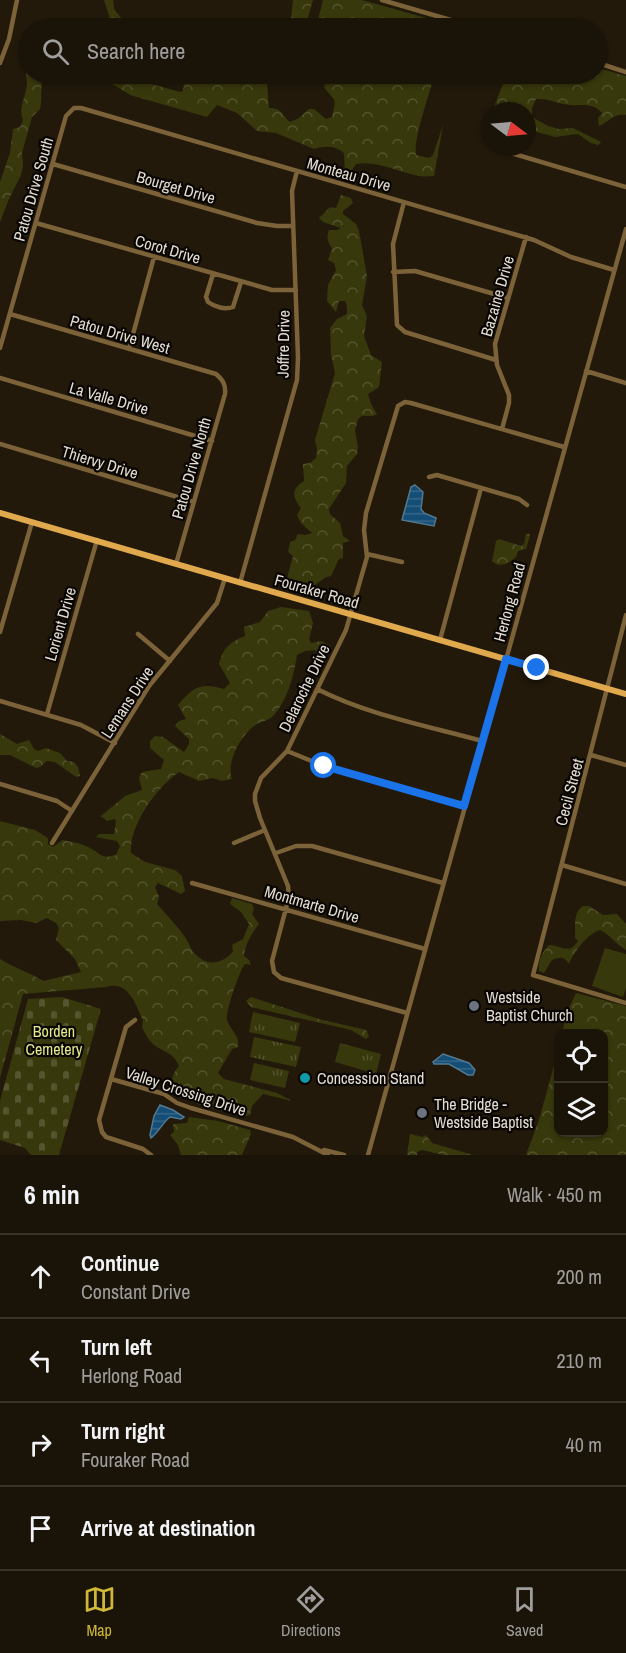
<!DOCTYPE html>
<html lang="en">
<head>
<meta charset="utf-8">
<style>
	:root { --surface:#1a1308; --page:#272016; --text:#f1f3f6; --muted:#9f9e9c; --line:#383229; --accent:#cfb837 }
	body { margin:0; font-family:"Archivo Narrow",sans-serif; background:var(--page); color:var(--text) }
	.controls { position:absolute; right:18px; bottom:18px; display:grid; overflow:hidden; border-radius:12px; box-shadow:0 2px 4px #0004 }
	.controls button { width:54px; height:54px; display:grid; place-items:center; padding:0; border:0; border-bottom:2px solid var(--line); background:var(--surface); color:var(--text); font:30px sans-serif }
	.compass { position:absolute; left:482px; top:102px; width:54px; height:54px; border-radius:50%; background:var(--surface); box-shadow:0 2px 4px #0004; rotate:106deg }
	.stop { position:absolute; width:18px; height:18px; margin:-14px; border:4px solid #1a73e8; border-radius:50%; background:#fff }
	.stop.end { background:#1a73e8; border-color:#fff; box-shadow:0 2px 6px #0008 }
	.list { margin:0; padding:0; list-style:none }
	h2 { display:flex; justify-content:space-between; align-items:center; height:78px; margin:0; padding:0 24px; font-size:26px }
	h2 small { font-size:20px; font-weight:400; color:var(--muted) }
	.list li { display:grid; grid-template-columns:39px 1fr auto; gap:18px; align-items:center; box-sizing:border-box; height:84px; padding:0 24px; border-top:2px solid var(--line) }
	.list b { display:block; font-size:22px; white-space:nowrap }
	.list p { margin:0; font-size:20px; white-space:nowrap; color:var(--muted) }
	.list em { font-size:20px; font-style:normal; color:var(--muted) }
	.icon { flex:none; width:33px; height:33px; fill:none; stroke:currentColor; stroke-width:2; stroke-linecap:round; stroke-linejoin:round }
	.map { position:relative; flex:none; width:626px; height:1155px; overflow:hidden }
	.search { position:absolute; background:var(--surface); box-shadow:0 2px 4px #0004; left:18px; right:18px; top:18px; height:66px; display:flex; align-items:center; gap:15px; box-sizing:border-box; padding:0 21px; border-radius:33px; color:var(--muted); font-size:22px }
	.sheet { height:414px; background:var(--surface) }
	nav { display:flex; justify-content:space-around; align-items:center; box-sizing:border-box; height:84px; border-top:2px solid var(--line); background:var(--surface); font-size:16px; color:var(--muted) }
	nav a { display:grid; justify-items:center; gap:3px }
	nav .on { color:var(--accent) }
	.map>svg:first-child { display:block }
	.forest { fill:url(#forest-crowns) }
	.cemetery { fill:url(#cemetery-stones) }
	.park { fill:url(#park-tufts) }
	.pitch { fill:#37380c }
	.water { fill:url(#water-rules); stroke:#527891; stroke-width:1.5 }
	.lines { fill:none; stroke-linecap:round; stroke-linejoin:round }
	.minor { stroke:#7c6239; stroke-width:4.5 }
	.major { stroke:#e0a94e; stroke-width:6 }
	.route { stroke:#1a73e8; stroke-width:8 }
	.worship-dot { fill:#6b7280; stroke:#080502; stroke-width:2 }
	.culture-dot { fill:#0f9aa8; stroke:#080502; stroke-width:2 }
	.labels { text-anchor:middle; stroke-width:4.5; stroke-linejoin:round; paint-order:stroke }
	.street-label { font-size:16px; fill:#e3ddd3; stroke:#080502 }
	.poi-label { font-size:16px; fill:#e3ddd3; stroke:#080502; text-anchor:start }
	.park-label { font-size:16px; fill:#e4e88a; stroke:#080502 }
</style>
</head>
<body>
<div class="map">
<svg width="626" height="1155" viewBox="0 0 626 1155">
	<defs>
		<pattern id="forest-crowns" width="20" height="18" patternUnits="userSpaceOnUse" patternTransform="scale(1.5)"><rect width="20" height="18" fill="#37380c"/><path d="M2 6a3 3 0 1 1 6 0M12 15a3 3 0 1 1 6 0" fill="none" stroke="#54542e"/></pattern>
		<pattern id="cemetery-stones" width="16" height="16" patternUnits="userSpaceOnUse" patternTransform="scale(1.5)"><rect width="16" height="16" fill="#37380c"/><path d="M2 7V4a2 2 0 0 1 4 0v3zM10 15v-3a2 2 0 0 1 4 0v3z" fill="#54542e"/></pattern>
		<pattern id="park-tufts" width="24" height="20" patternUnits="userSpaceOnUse" patternTransform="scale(1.5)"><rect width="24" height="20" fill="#37380c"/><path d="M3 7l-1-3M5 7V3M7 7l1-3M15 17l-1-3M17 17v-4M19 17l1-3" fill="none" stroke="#54542e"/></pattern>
		<pattern id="water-rules" width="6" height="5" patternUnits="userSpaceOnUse" patternTransform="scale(1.5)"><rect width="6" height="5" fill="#144d75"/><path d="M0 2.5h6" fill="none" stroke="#366688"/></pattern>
	</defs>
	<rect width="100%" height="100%" fill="#22190a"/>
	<path class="forest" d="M104,0H113L114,9L129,28H117L107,24L110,19Z
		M293,0H313L305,28L290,27Z
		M323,0H362L437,21L446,25V28H316Z
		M598,68L626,76V115C613,113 609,122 599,126L598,118L602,113C592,102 582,106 570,105C558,104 549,98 536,99L532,108V117L548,126L559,129L573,128L601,142L598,145L591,143L578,134L555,137L527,129V111H494L495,104L507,74H598Z
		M28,69V74H44C39,86 43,97 40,109L32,117L22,153L23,166L21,175L9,199L0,222V182L10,153L13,129L20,127L23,120C18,107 26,97 27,84C27,77 25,76 28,69Z
		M86,74H141V81L180,92L183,91L185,79L189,74H232L229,84L233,83L237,74H282L280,79L274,80L267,84L269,108C282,108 282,115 290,122L299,118L309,109H314L326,119L332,117C337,94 335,103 324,87L327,78L332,74H435C430,92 413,139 416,155L429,158L433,155L443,125L434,176C429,176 424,177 419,176C398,172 377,160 356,164L348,176H345L344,153C334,145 325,146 314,149L276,133L257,131L237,113L217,105L207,117L130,95L114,85Z
		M341,195L351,198L353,203L343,211V214L356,224L359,231L367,276L362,305L367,316L364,336L371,355L382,362L379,387L368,394L371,404L377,414L373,416H362L358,419L355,431L358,447L357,454L347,466L346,483L329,509L330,514L340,523L343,536L350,541L343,543V558L339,559L331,576L326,577L305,592L288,584L287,578L293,556L288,552L290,542L295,540L298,534L306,535L312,533L301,523L297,515L301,508C292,497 291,489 304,481L303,464L310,463L316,458L317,449L315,440L335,373L331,355L330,328L337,319L347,314V306L345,301H339L336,312L327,301L328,285L336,270L334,263L328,260L332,248C328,243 326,237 329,230H337L341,228L323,222L319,218L330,207L336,208Z
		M526,534H530V536L526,549L518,551L516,557C509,563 500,569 492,561L496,541L499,539L521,546L524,544Z
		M281,607L309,611L313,623L309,639L311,643L322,641L331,646L325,664H321L315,650L305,651L297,655C294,675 288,699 274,715C269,721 260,721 254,726C240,737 226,762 232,779L222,781L213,778L199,781L179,772C157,787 129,825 131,853L145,862L175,870L182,876L185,891L181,894L158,883L155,887L159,897L157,904C167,915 177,926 185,937C189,943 191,950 195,954C208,967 221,964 233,952L232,945L243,939L249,924L241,912L230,904L232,898L252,904L254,909L252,914L259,924C252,933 245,944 244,956L249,960L251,965L245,964C240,969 225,1013 227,1020C230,1030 240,1035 238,1047L232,1049L218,1073L224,1079L277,1093L292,1101L263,1094L252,1106L250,1115L247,1116C226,1112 149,1100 179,1066C174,1054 167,1053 157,1047C150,1043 145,1034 142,1027L143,1021C136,1004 128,980 106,987L23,994L0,1078V959C14,968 29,972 43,981L81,972L75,959L56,940L59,928L56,923L47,918L36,923L21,920L0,921V821L35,830L48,838V844L53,847L63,840C71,842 81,843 88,847C101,853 100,860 116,855L120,846L117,841L96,837L99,834H114L116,821L115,819L107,821L101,816L125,796L142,790L139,778L142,772L161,769L164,760L150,748V741L155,736L163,737L184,752L189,744V739L175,726L179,721L186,719L178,705C193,687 200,682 224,689L230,683L219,664C222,649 231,641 245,636L244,627L260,622L268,611Z
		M0,734L17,744L29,740L34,749L38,751L46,748L60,753L67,761L74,762L78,767L80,776L76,777L55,762L47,761L40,767L36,768L10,755H0Z
		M583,906H589L603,915L617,914L626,924V950C615,944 611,935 600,930C587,934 574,952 569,964C564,956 560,957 552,960L544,973L539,971C538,960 542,953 549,945C563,946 569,955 578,941L575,938C576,926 572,914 583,906Z
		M576,993L626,1006V1155H526L539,1120L558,1051V1132H604V1034L562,1033L567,1012Z
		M251,997L319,1019L366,1030L369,1036L366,1039L351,1030L251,1007L246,1001Z
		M189,1117L218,1121L250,1130L251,1134L242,1155H181L178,1145L170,1135L174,1132L173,1124L187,1123Z
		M410,1134L423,1137L426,1135L432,1143L473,1155H444L422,1150L417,1152V1155H407Z"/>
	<path class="cemetery" d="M62,997L101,1009L59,1155H31L25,1148L0,1140V1101L28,999Z"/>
	<path class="park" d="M253,1012L300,1023L295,1042L249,1032Z
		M254,1037L301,1047L296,1067L250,1057Z
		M340,1043L381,1054L376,1074L335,1062Z
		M254,1063L289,1071L285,1088L250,1080Z"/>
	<path class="pitch" d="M605,948L626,954V988L623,997L592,986Z"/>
	<path class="water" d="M415,485L423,492L421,509L424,513L436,518L434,526L402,520L411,487Z
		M443,1054L469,1063L475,1070L473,1075H468L449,1064H434L433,1062Z
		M160,1105L173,1110L184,1117L181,1119L170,1117C163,1122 159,1132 151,1138L150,1135L154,1116Z"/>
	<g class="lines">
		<path class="minor" d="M382,0L478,28
			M0,63L9,39L17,0
			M598,63L626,72
			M501,150L626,187
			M53,164L257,223L277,226H293
			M404,202L393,244L397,325L405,332L496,360
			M36,223L272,290H296
			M393,272L415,271L508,298
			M213,274L206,297L208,302C215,307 225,310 233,307L241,282
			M10,314L216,374C223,380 226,385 225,394L176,564
			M0,348L66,116L74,108H81L534,240L571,257L614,270
			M129,349L154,257
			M586,371L626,383
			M0,378L212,441
			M502,429L509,403V395L497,365L495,344L526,237
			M0,444L194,502
			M429,477L437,475L519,499L527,505
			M367,554L402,562
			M240,583L297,380L298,358L292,191L297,171
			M626,615L533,975L626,1003
			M0,632L32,522
			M138,634L170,661
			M440,640L481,488
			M317,689C368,715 428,726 482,741
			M0,701L81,725L115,743
			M47,714L97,540
			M287,751L324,766L464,806
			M591,755L626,765
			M0,784L57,801L72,811
			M52,843L149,686L217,603L225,578
			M234,843L265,830
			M276,853L296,846H312L443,883
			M562,865L626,884
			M192,883L425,949
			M407,1013L281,978L274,972L272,961L289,897L288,886L260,818L255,801V794L261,778L287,751L346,630L367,557L364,530L366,513L398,406L405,402L411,403L564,447
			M135,1020L126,1027L99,1120L102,1132L106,1137L143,1149L151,1155
			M111,1079L164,1094L177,1103L191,1108L293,1137L328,1155
			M324,1150L344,1155
			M368,1155L626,229"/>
		<path class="major" d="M0,513L626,694"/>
	</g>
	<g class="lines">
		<path class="route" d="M324,766L464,806L506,659L537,668"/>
	</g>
	<g class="worship-dot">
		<circle cx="474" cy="1006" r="6"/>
		<circle cx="422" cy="1113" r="6"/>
	</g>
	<circle class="culture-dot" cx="305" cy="1078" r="6"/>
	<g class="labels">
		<g class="street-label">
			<text transform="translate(349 174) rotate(16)" y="6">Monteau Drive</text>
			<text transform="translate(176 187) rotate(16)" y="6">Bourget Drive</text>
			<text transform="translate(33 189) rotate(-74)" y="6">Patou Drive South</text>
			<text transform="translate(168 249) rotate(16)" y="6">Corot Drive</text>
			<text transform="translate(497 296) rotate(-74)" y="6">Bazaine Drive</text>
			<text transform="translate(120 334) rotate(16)" y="6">Patou Drive West</text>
			<text transform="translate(283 344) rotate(-89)" y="6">Joffre Drive</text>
			<text transform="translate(109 398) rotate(16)" y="6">La Valle Drive</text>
			<text transform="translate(100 462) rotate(17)" y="6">Thiervy Drive</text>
			<text transform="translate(191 468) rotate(-74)" y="6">Patou Drive North</text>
			<text transform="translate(317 591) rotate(16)" y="6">Fouraker Road</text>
			<text transform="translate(509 602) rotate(-75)" y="6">Herlong Road</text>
			<text transform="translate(60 624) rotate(-74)" y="6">Lorient Drive</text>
			<text transform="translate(304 688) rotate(-64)" y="6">Delaroche Drive</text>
			<text transform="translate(127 702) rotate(-57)" y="6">Lemans Drive</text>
			<text transform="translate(569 792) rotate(-75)" y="6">Cecil Street</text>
			<text transform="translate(312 904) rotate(16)" y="6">Montmarte Drive</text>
			<text transform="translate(186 1091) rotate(18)" y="6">Valley Crossing Drive</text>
		</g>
		<g class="poi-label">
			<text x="486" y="1003">Westside<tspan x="486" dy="18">Baptist Church</tspan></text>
			<text x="317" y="1084">Concession Stand</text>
			<text x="434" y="1110">The Bridge -<tspan x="434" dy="18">Westside Baptist</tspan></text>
		</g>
		<g class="park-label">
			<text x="54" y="1037">Borden<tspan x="54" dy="18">Cemetery</tspan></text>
		</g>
	</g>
</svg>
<div class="controls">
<button><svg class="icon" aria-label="locate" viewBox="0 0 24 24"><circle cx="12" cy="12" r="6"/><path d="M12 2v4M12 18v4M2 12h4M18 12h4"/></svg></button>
<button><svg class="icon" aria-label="layers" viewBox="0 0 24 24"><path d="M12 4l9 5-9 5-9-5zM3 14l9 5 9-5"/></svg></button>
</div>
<svg class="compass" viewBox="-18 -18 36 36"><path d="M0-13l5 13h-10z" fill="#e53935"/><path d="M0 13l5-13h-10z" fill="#9f9e9c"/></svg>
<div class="stop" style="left:324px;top:766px"></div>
<div class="stop end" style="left:537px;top:668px"></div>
<div class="search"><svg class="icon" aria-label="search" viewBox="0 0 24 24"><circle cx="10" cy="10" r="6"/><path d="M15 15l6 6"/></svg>Search here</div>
</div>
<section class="sheet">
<h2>6 min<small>Walk · 450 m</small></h2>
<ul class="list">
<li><svg class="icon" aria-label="ahead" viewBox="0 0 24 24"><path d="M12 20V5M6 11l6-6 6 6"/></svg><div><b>Continue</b><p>Constant Drive</p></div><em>200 m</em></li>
<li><svg class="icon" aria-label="left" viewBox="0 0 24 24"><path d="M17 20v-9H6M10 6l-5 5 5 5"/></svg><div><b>Turn left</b><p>Herlong Road</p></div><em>210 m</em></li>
<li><svg class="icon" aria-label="right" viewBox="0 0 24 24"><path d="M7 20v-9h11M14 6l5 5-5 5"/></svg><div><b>Turn right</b><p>Fouraker Road</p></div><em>40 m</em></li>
<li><svg class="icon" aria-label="arrive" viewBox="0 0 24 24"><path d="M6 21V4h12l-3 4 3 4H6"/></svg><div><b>Arrive at destination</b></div></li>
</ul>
</section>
<nav>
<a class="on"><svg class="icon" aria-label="map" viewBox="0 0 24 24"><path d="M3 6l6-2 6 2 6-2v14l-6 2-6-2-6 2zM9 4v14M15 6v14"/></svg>Map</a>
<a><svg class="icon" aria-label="directions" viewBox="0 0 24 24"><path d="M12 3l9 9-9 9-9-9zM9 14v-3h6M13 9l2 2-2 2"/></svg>Directions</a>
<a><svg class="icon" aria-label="saved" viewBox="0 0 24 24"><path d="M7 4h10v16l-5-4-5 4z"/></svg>Saved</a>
</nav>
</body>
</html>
